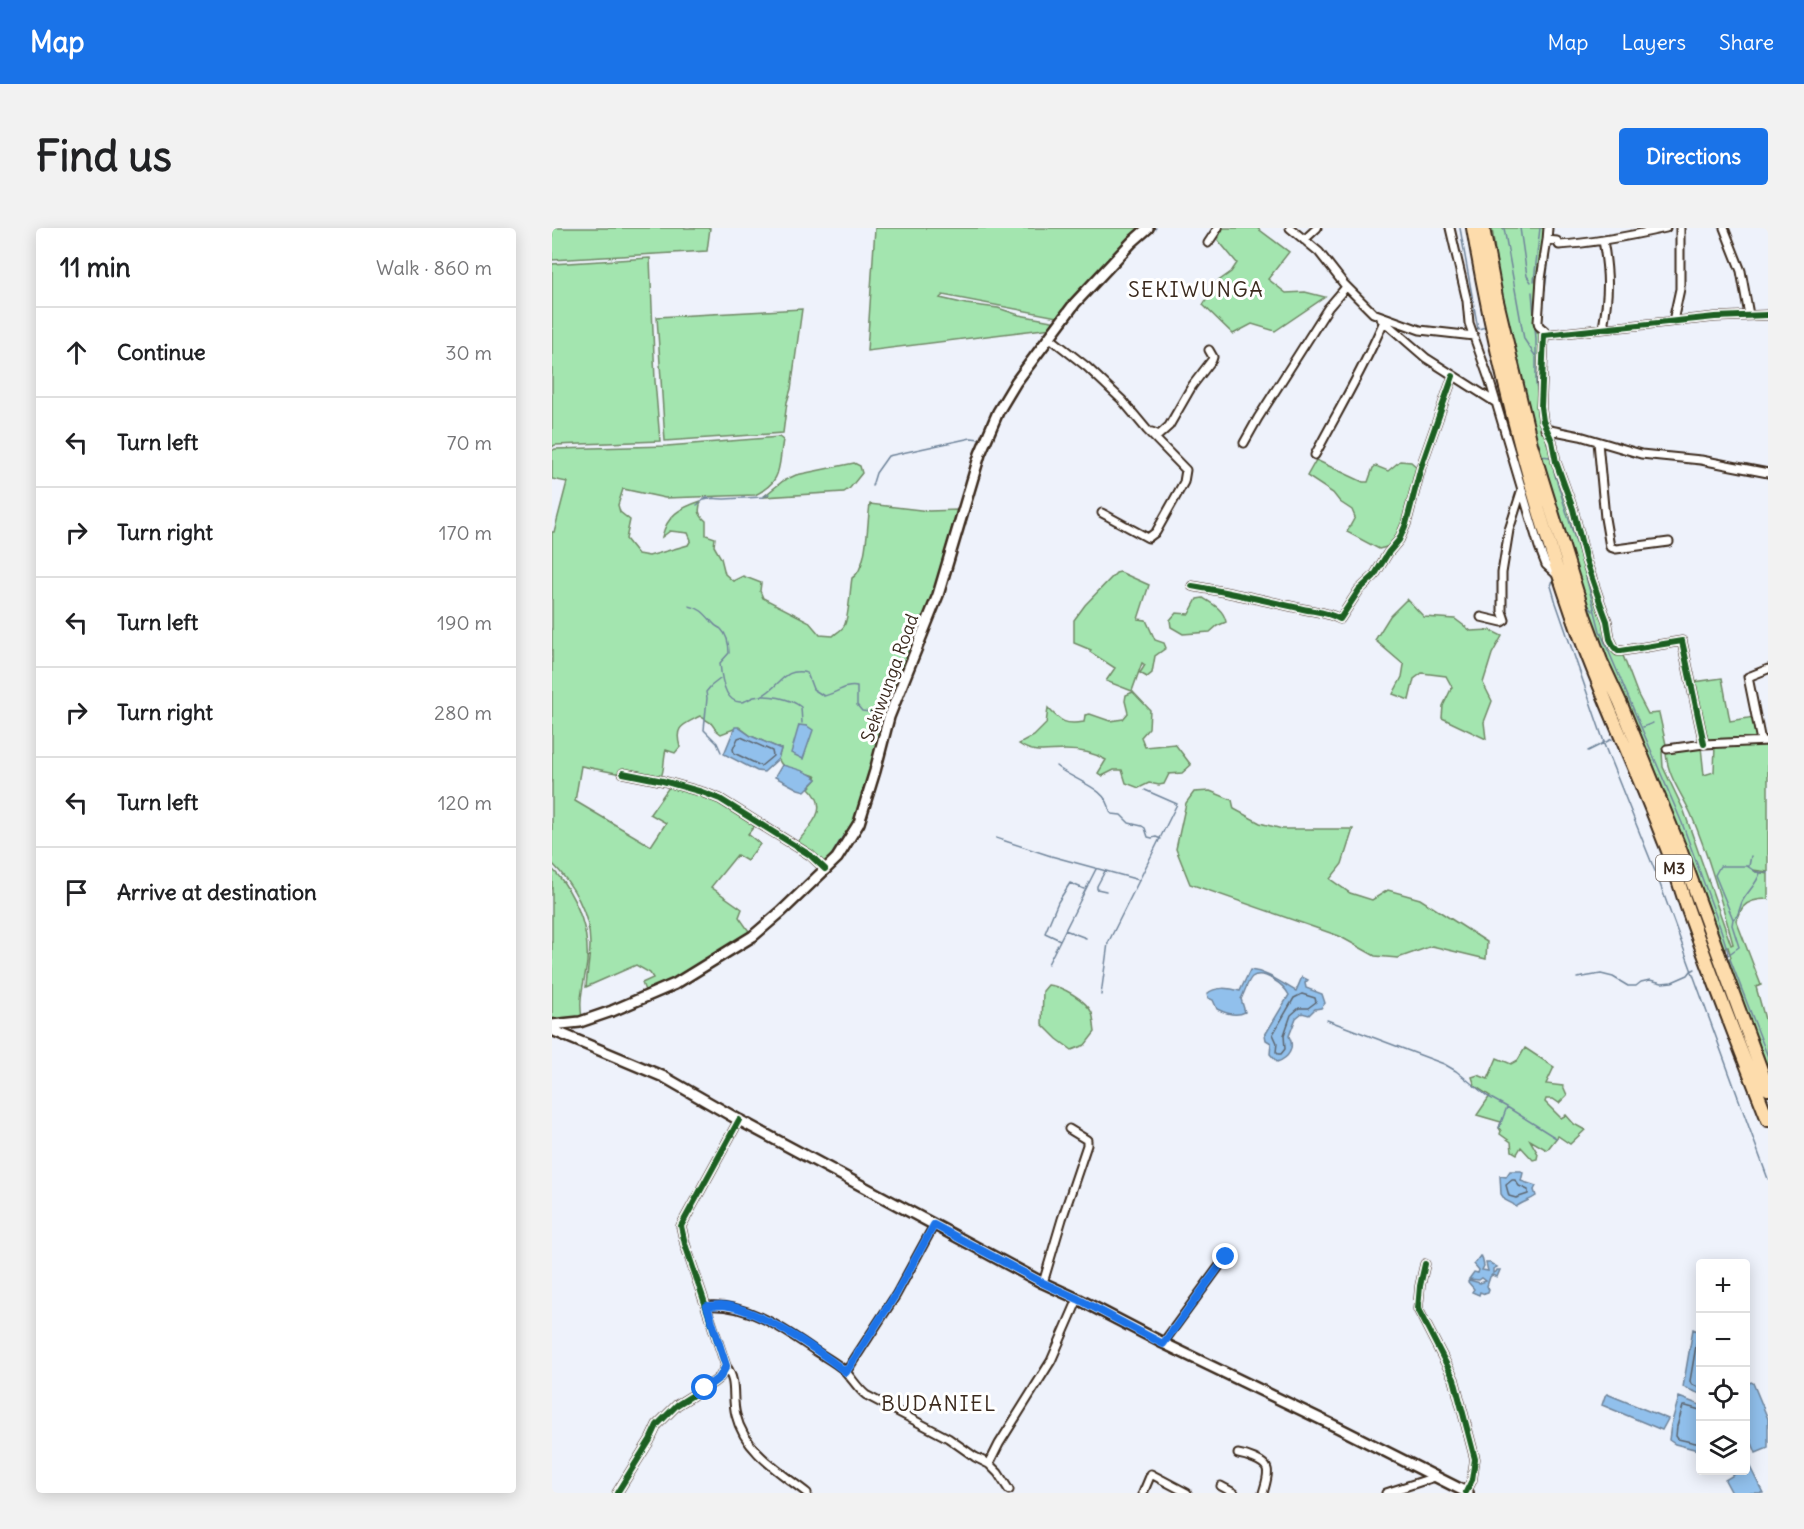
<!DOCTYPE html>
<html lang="en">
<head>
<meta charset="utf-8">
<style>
	:root { --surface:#fff; --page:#f2f2f2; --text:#202124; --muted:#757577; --line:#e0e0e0; --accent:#1a73e8 }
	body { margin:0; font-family:Delius,sans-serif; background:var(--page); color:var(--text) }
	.controls { position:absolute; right:18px; bottom:18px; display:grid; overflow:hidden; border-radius:6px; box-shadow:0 3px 15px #0003 }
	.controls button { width:54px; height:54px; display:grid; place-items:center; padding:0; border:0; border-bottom:2px solid var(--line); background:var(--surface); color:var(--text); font:30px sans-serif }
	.stop { position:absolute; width:18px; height:18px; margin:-14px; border:4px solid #1a73e8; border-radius:50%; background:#fff }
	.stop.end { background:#1a73e8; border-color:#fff; box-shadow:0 2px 6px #0008 }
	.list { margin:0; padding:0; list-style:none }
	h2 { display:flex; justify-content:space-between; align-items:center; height:78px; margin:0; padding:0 24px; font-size:26px }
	h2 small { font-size:20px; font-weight:400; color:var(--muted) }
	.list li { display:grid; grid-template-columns:39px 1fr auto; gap:18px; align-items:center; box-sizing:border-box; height:90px; padding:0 24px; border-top:2px solid var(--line) }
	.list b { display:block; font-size:22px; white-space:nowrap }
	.list em { font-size:20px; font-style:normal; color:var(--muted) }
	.icon { flex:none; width:33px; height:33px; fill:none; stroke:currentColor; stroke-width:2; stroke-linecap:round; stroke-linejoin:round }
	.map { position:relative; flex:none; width:1216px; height:1265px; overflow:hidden; border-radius:6px }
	header { display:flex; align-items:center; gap:36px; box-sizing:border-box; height:84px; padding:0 30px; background:var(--accent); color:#fff }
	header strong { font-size:28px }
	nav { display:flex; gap:33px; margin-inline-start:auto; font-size:21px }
	.intro { display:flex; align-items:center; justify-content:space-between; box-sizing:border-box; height:144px; padding:0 36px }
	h1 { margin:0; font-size:42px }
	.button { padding:15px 27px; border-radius:6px; background:var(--accent); color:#fff; font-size:21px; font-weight:700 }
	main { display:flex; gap:36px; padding:0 36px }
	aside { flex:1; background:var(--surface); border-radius:6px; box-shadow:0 3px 15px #0003 }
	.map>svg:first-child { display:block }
	.green { fill:#a3e5af; stroke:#6f8866; stroke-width:1.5 }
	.water { fill:#91c0ec; stroke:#6f849a; stroke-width:1.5 }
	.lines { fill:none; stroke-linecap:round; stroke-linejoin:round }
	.shore { stroke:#5d6670; stroke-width:1.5 }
	.stream { stroke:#6f849a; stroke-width:1.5 }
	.street-casing { stroke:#3b2a1e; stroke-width:11 }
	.secondary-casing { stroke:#3b2a1e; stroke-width:14 }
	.highway-casing { stroke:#3b2a1e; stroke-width:16 }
	.street { stroke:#fff; stroke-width:7 }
	.secondary { stroke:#fff; stroke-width:9 }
	.highway { stroke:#fddcac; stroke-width:12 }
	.cycleway-casing { stroke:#fff; stroke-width:10 }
	.cycleway { stroke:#1b5e20; stroke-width:6 }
	.route { stroke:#1a73e8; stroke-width:8 }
	.labels { text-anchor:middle; stroke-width:6; stroke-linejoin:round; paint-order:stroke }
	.shield { fill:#fff; stroke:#766a62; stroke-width:1.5 }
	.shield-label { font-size:16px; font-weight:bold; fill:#3b2a1e }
	.street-label { font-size:18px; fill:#3b2a1e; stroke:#fff }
	.quarter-label { font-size:21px; letter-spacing:1.5px; fill:#3b2a1e; stroke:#fff }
</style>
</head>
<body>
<header>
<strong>Map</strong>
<nav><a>Map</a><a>Layers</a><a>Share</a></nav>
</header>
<div class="intro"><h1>Find us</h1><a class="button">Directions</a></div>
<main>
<aside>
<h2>11 min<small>Walk · 860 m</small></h2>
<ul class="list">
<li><svg class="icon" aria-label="ahead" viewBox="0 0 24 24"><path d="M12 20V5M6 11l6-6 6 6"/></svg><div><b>Continue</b></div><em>30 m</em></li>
<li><svg class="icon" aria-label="left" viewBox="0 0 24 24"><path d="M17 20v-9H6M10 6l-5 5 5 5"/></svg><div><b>Turn left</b></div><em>70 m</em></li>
<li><svg class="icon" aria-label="right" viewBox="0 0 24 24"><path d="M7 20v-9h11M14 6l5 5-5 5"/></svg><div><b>Turn right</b></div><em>170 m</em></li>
<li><svg class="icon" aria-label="left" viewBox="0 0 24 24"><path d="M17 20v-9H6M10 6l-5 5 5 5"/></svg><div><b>Turn left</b></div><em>190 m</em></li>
<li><svg class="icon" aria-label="right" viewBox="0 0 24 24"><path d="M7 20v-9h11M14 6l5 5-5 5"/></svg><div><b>Turn right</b></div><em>280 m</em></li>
<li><svg class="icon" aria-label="left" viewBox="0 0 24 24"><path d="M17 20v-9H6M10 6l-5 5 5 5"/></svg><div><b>Turn left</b></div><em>120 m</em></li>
<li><svg class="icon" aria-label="arrive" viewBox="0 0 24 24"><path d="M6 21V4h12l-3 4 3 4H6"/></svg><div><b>Arrive at destination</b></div></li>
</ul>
</aside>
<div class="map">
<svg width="1216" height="1265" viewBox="0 0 1216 1265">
	<rect width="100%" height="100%" fill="#eef2fb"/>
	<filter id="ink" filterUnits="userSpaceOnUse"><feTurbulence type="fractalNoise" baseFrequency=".0167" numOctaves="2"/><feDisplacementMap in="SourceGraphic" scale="12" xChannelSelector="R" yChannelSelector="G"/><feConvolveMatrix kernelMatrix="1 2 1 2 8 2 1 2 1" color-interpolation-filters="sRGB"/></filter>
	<g filter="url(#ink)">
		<path class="green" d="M0,0H158L155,23L0,32Z
			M323,0H590L526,63L512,83L505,89L391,67L388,70L414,76L446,80L467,87L505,94L500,100L315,123Z
			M670,0H705L737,24L716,51L734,65L753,64L773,69L723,103L700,96L681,106L651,77L665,54L679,44L685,35L666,12Z
			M940,0H992L990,21L984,52L985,105L994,106L991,172L994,194L995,215L1024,292L1043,359L1056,413L1070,425L1086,467L1096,486L1107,485L1115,521L1110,524L1111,539L1132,583L1179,717L1181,716C1169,672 1157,629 1139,586C1130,566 1116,549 1114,526L1118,523L1149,519L1152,547L1162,544L1163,517L1216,515V644L1201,642L1204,644L1216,646V671C1208,671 1197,672 1191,679C1187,684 1189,687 1184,692L1209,757L1204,759L1216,802V843L1197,796L1175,732L1179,729L1176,719L1173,720L1171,728L1045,407L990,241L948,62Z
			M98,30L103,153L108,213L3,217L0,219V36Z
			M250,81L239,161L235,174L231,205L113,213L105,89Z
			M227,209L231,212C226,240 231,253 203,267L113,270L71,261L66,277L68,284L78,292L74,311L86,326L97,328L136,317L139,312L136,305L118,303L110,309C115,287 128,280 149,273C146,283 146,286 154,293V307L163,310L162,318L169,330L173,346L181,353L191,348L209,355L208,363L211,370L256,393L268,407L281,408C284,405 290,402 292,398C297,390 298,361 300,350C316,341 315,295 318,276L377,283L405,282L384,355L306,589L286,622L273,638L245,615C259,596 279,581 257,560L265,551L263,548L230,537L226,531L229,521L199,508L187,499L169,506L164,502L159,495L148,488C131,497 122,498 128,519L123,525L114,522C111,531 113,540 109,549L69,546L29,538L23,573L99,618L114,595L98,586L117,559L163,572L204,596L196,606L208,616L195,633L185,627L159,659L190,681L187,689L199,706L121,755L94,765L90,755L101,750L98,745L84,737L34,759C35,744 38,730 38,716C38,686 21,656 0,635V304H2L15,254L0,251V223L3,221L115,218Z
			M764,232L811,254H816L821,240L824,238L836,243L848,233L859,234L866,240C862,257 853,305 840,316C837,319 831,320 827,321L795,304L803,289L800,282L788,274L781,265L755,248Z
			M302,235L308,238L310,245L298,260L292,264L211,269L231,253L244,247Z
			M568,344L597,357L586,391L594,392L603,412L612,415L614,420L603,428L600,445L595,449L588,445L593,437L590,435L580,463L554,453L563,440L538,424L539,422L522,415V392L533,377L564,345Z
			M651,370C661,376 672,382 674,394L665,398L658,404L631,406L619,399L618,392L624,385L637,386L645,371Z
			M855,371L872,389L903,391L919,403L938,402L950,408L940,426L931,455L940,473L932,494L934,511L890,490L891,478L900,459L894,448L870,445L862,451L857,472L841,466L850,449L852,437L823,412L838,388Z
			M1170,450L1178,493L1202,489L1206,509L1205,510L1153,513L1142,454Z
			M581,464L598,482L597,500L589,509L593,519L623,516L639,537L630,545L617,546L612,556L607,557L597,555L587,560L574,555L570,542H562L550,548L546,545L554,532C541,524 528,522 513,522C496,522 482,527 467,516L482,508L494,496L496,480C509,494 513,497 532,494L533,487L538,486L558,493L571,491L576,485L573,473L574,467Z
			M658,563L680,572L682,581L708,595L730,601H801L790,636L778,651L798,665L820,672L836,662L868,671L935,714L934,731L880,718L846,730L823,728L787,708L638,656L624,621L634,575L642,564Z
			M0,641C5,645 8,650 12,655C28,679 37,705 35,734C33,753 26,770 30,789L0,794Z
			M496,757C510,758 534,772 540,785C542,791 542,799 543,804L533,817L520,822L505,811L490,796L491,763Z
			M973,820L1002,839L994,856L1011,858L1015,867L1007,875L1001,871H994L993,874L1009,890L1014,887L1022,896L1033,902L1018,916L1006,908L995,922L978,912L986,926L985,931L981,932L969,919L965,926L960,923L959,914L948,906L949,903L947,900L949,894L925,887L938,868L923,858L920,849L926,847L936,851L945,830L959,836L966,832Z"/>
		<path class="water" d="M247,497L255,498L261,502L251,531L239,525Z
			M183,499H186L199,508L229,521L226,531L212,544L205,543L172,526Z
			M230,537C242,540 255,543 265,551L253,563L246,561L223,549Z
			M698,742C716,744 729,755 744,763L750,749L756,752L753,755L754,760L770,766L773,775L769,780L763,781L757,787L750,785L744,790L737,808C743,820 737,830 725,834L718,826L719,815L714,812L713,807L737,767C732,757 711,741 700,749C696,752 692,766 689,771L693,784C684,789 673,785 665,781L661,772L656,770L655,766C663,758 678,760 688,763Z
			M958,943H969L971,945L969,953L984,958L982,962L984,968C977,973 970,974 964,979L961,976L953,972L949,966L948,948L954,949Z
			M928,1028L930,1029L932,1038L930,1042L936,1043L934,1035H938L945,1039L941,1041V1045L944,1044L945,1042H948L945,1049L940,1047L938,1049L935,1058L937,1062L936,1065L933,1066L928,1064L927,1067L920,1064L922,1061L916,1054L917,1052L928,1055L934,1053L930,1050L927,1052L917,1051L922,1044L926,1045L927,1042L922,1036Z
			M1141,1101L1148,1104V1166L1131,1159Z
			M1199,1154L1201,1155L1216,1191V1220L1204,1225L1194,1200V1157Z
			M1055,1166L1116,1191L1110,1202L1050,1177L1053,1168Z
			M1127,1169L1148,1177V1209L1146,1222L1123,1216L1117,1212L1119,1197Z
			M1197,1237L1211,1265H1180L1173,1252L1188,1243L1194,1242V1239Z"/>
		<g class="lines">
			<path class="shore" d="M189,509L220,523L221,528L209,538L182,525L181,521L186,510Z
				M750,766L763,770L764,774L756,780H747L739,787L732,807L733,821L729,826H726L724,824L725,815L721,806L742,770Z
				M960,952H963L967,958L976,962V966L964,970L957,968L954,957Z
				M1148,1109L1145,1112L1138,1153L1139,1156L1148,1160
				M1148,1182L1134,1178H1131L1125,1198L1124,1208L1126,1211L1148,1216"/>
			<path class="stream" d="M908,0L926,101L934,99
				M952,0L972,111L984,129
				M968,0L975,48L979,54
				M593,9L604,0
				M982,53L988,0
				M993,62L997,29
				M980,64L984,111V155L986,171
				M993,205L1003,247L1031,337L1048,403L1130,595L1169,702L1176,724L1174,728
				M988,228L998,229
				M320,258L324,245L336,228L419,210L428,211
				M152,272L162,270
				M145,277L154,270L172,271L211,269L217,266
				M1001,352L999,358L1004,375L1052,514
				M1035,376L1041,383
				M137,378C149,380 153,386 161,395C163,398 166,399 169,401C175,407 177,417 177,425L168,435C169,447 172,475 189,474C194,474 198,470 202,469C216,466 238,470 249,479L250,495
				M168,451L159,458L154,464L155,470L152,502L165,515L169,524
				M209,468C228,460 231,438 255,445L261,461L272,468C283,466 294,456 305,459V477L310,483L326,485L333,489
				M1091,499L1101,495
				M1051,514L1105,648L1216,951
				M1036,523L1060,511
				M504,538C520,552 557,560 558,584L560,586L569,587L577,595L590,598L593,600L596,609L600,610L604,609L609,611
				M444,610L499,628L587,652
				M277,631L291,608
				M1197,638L1199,628
				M553,643L545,658V661L554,663
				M1181,691L1163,647L1168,638H1195L1204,644L1216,645
				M513,702L534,710
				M508,712L493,705L506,674L518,655L532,661
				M1173,729L1187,719L1180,697L1181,691L1185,688C1187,684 1188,679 1190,674C1194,665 1205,656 1208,645
				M1174,730L1178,731L1216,829
				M496,736L544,641
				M1025,750L1049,746L1061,749L1076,758H1084L1089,754L1098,752L1110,755L1120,754L1136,747L1139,743L1143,741
				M549,767L556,715L625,576L593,562
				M775,792L892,836L904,843L935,868L955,879L1004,910
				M947,900L955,879"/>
			<g class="street-casing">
				<path id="street" d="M738,0L767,24L792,56L821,85L868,102L922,108
					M898,0L915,73L917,95L938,154L987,319L994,337L1005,347
					M996,0L995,12L1005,13L1007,17C1043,15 1078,8 1114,0
					M1172,0L1189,43L1197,87
					M752,12L765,0
					M1051,12C1057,47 1057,65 1051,100
					M656,15L666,0
					M828,90L874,130L943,174
					M1121,93L1128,61V0
					M992,107L993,103L987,98L986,94L989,51L995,12
					M497,109L535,139L570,172L595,202L634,242L632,254L604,304L596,310L550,285
					M993,201L1028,208L1089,226L1149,232L1216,245
					M600,204L607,207L617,198L640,158L660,132L661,129L657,122
					M1046,214L1053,290L1058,319L1064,321L1117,314
					M692,215L706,190L776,80L794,59
					M763,227C786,183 812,140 832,93
					M640,358C676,364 711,372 747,380C762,384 773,383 788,391L807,362L822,348L836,325L847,312L854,296L869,239L901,148
					M929,389L950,394L953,392L950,383V345L957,302L969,264
					M1209,513L1196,449L1216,441
					M1152,516L1130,413L1069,423H1066L1062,419L1058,411L1055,393L1049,377L1034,333L1021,281L1004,234L1000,213L991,193L989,179L992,107L1163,89L1216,87
					M1115,521L1152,516L1216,513
					M71,545L111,553L150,564L168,571L258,627L273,641
					M873,1036L868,1058L866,1081L902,1151L923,1231L920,1252L914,1264
					M491,1055L510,991L535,917V912L517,901
					M155,1078C195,1075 230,1100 261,1121C271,1128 283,1134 292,1142C300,1150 305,1160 314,1167L396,1210L423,1229L437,1236
					M611,1115L674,1029
					M174,1138C186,1155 179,1168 184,1187C193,1224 227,1243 255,1265
					M294,1144L344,1067L382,997
					M686,1226C693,1227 713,1233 715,1241C717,1247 713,1258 711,1265
					M669,1258L682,1265
					M457,1262L446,1245L437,1236L447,1216L499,1133L526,1071
					M65,1265L98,1212L105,1197L125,1177L162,1154L168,1149L174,1138L133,1016L129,998L187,892
					M591,1265L599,1246L635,1265
					M834,1265L883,1249"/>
			</g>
			<g class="secondary-casing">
				<path id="secondary" d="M0,797L28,794L60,783L123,756L201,708L230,683L285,630L307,595L323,543L337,489L386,367L428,226L446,184L464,154L523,75L580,14L596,0
					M0,802L112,849L187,892L491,1055L526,1071L611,1115L785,1199L916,1265"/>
			</g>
			<g class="highway-casing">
				<path id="highway" d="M921,0C944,133 978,266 1023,394C1049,468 1084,539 1112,613C1123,639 1130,667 1140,693C1164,760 1190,826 1216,892
					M931,0L944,69L979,216L1032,387L1049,433L1068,474L1128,621L1216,861"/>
			</g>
			<use href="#street" class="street"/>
			<use href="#secondary" class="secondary"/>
			<use href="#highway" class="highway"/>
			<g class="cycleway-casing">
				<path id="cycleway" d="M640,358C676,364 711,372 747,380C762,384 773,383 788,391L807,362L822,348L836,325L847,312L854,296L869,239L901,148
					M1152,516L1130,413L1069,423H1066L1062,419L1058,411L1055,393L1049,377L1034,333L1021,281L1004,234L1000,213L991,193L989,179L992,107L1163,89L1216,87
					M71,545L111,553L150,564L168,571L258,627L273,641
					M873,1036L868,1058L866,1081L902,1151L923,1231L920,1252L914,1264
					M65,1265L98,1212L105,1197L125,1177L162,1154L168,1149L174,1138L133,1016L129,998L187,892"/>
			</g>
			<use href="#cycleway" class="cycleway"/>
		</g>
	</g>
	<g class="lines" filter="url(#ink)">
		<path class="route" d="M153,1160L168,1149L174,1138L155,1078C160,1078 165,1077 169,1077C204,1079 266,1122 294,1144L344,1066L382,997L491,1055L526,1071L611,1116L674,1029"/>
	</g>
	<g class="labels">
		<rect class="shield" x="1104" y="627" width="36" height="26" rx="4.5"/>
		<g class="shield-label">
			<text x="1122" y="646">M3</text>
		</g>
		<g class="street-label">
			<text transform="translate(338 450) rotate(-70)" y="6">Sekiwunga Road</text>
		</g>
		<g class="quarter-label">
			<text x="644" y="69">SEKIWUNGA</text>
			<text x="387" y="1183">BUDANIEL</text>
		</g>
	</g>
</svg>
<div class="controls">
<button>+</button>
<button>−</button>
<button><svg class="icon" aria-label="locate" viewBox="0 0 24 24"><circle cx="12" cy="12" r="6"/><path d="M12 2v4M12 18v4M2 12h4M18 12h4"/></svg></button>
<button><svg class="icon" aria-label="layers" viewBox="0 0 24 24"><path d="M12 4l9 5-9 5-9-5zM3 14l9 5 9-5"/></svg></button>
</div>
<div class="stop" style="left:153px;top:1160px"></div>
<div class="stop end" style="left:674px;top:1029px"></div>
</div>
</main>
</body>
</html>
